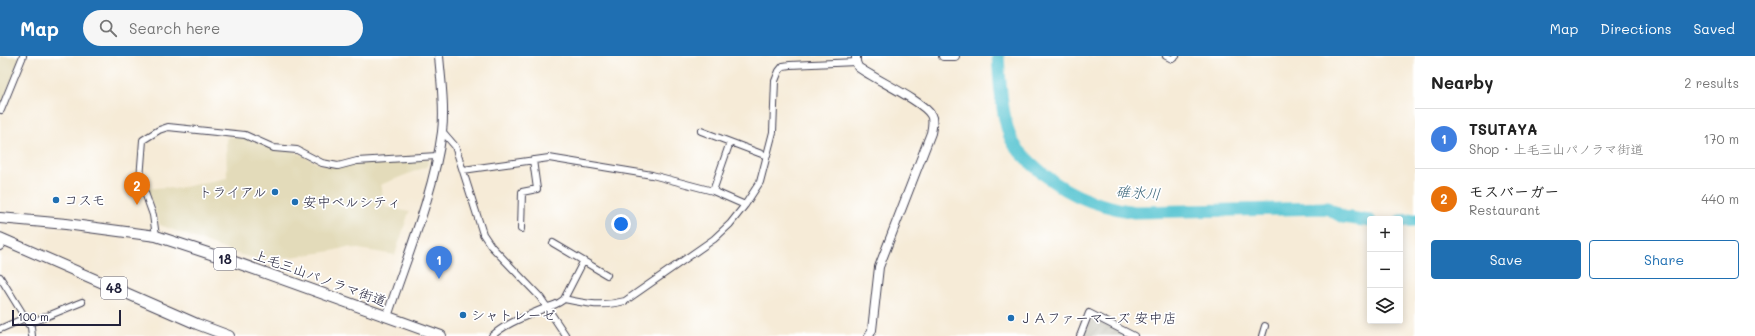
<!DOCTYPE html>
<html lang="en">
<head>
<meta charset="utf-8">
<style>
	:root { --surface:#fff; --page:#f6f6f6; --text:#222; --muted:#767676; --line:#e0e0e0; --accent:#1f6fb2 }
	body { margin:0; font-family:Mali,"Klee One",sans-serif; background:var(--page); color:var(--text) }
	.controls { position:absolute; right:12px; bottom:12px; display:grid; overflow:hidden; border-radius:4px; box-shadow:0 2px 10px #0003 }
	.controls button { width:36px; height:36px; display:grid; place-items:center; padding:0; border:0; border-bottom:1px solid var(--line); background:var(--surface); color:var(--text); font:20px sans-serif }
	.scale { position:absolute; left:12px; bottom:10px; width:109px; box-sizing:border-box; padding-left:4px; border:2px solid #22223b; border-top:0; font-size:11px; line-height:14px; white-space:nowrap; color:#22223b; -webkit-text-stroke:3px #fff; paint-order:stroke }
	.you { position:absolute; left:621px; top:168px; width:14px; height:14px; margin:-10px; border:3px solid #fff; border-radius:50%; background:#1a73e8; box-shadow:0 0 0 6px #1a73e833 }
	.badge { display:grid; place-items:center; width:26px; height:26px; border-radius:50%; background:var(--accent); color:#fff; font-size:13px; font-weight:700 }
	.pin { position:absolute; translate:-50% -33px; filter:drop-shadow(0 1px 2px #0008) }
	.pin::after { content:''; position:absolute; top:21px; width:14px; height:12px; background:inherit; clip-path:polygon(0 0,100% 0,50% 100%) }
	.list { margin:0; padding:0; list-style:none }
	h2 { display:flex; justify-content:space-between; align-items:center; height:52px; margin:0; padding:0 16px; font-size:17px }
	h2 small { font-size:13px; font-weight:400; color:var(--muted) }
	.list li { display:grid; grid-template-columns:26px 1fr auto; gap:12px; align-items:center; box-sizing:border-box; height:60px; padding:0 16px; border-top:1px solid var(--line) }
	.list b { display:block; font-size:15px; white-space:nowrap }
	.list p { margin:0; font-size:13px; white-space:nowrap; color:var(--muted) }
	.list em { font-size:13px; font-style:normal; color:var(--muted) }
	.actions { display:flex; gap:8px; padding:12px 16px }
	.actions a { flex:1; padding:9px 0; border:1px solid var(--accent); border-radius:4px; text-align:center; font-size:14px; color:var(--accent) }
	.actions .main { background:var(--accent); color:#fff }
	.icon { flex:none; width:22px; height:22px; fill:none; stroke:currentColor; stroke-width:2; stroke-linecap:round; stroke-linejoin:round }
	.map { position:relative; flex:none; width:1415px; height:280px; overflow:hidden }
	header { display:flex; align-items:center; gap:24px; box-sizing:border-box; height:56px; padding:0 20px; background:var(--accent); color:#fff }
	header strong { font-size:19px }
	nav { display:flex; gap:22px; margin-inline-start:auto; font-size:14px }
	.search { width:280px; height:36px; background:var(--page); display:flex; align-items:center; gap:10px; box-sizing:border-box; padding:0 14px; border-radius:22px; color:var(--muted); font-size:15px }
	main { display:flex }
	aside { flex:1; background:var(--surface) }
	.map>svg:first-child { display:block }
	.built { fill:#e3dbba }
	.industrial { fill:url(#industrial-furrows) }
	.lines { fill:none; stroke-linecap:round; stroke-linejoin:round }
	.river { stroke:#59c5d2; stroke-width:13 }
	.minor-casing { stroke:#424052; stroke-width:8 }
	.tertiary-casing { stroke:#424052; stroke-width:10 }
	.primary-casing { stroke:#424052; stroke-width:12 }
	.trunk-casing { stroke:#424052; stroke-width:12 }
	.minor { stroke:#fff; stroke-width:6 }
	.tertiary { stroke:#fff; stroke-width:8 }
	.primary { stroke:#fff; stroke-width:10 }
	.trunk { stroke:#fff; stroke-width:10 }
	.poi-dot { fill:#1f6fb2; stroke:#fff; stroke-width:1.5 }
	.labels { text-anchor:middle; stroke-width:3.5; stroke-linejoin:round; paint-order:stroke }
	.shield { fill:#fff; stroke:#646476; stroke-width:1 }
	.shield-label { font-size:13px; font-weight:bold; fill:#22223b }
	.poi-label { font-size:14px; fill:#22223b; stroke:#fff; text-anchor:start }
	.street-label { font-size:14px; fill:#22223b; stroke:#fff }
	.water-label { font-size:15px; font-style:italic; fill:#386377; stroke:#fff }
</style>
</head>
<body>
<header>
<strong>Map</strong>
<div class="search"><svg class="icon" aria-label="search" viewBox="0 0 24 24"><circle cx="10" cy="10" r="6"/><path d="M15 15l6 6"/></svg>Search here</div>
<nav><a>Map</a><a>Directions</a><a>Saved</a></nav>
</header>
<main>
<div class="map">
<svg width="1415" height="280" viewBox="0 0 1415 280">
	<defs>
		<pattern id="industrial-furrows" width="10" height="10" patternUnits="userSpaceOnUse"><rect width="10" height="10" fill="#c6c5b8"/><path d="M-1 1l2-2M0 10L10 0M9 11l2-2" fill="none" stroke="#aaa99f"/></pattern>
	</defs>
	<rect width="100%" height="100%" fill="#fff"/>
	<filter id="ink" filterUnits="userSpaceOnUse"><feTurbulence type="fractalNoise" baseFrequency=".025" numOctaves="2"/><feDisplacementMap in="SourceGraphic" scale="8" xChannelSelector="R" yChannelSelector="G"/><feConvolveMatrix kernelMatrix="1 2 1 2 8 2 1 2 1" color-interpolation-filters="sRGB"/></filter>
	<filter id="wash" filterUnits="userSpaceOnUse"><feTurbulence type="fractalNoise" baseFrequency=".012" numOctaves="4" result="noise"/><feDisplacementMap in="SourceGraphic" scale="16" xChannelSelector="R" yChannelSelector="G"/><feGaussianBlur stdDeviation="0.9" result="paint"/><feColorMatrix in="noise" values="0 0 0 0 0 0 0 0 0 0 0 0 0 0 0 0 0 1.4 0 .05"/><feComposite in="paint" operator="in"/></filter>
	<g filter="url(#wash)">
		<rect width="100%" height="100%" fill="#f6ebd7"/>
		<path class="built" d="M0,0H19V6L0,52Z
			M229,80L247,83L296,96L321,109L428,102V110L380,129L386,151L409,156L395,199L347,191L332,195L264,205L234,197L160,169L147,133L165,131L174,133L227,122L226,83Z"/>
		<path class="industrial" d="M1092,261L1130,280H1085Z"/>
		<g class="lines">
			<path class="river" d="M998,0C1000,27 1001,53 1009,78C1013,90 1023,99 1031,107C1062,137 1092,149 1134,156L1327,152L1343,161L1370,165
				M1400,165L1415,164"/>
		</g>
	</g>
	<g filter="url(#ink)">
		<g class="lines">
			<g class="minor-casing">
				<path id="minor" d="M1166,0L1172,3L1176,0
					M1,54L23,0
					M442,75L455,90L483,178L491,190L540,241L566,280
					M701,75L767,100
					M463,114L549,102L652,119L713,135L745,149
					M713,135L730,86
					M521,173L522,136L537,133L533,104
					M156,180L153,159L140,123L143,84L159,74L168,71L245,79L274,92L297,94L322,107L338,110L357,105L437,100
					M553,187L607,219
					M0,191L6,185
					M0,221L31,271L32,280
					M564,243L583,206
					M28,268L82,246
					M0,273L25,262
					M492,280C506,267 527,260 545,252C553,249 558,249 564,243C588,248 602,251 625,245L714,183L730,168L745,149L760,126L773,76L775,25L779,15L783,10L790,9L856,6
					M1080,280L1089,257L1134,280
					M1262,280L1265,270"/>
			</g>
			<g class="tertiary-casing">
				<path id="tertiary" d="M856,0V6L858,11C874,23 923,45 931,59C934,64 932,72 931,77L879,211L872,274L869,280
					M943,0H955
					M387,261C406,203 434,137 442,76C445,52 441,24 439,0"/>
			</g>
			<g class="primary-casing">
				<path id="primary" d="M0,182L197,268L229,280"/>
			</g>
			<g class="trunk-casing">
				<path id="trunk" d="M0,162L66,168L156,180L229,204L441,280"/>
			</g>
			<use href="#minor" class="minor"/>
			<use href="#tertiary" class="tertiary"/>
			<use href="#primary" class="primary"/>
			<use href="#trunk" class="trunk"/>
		</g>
	</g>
	<g class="poi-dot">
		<circle cx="275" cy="136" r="4"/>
		<circle cx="56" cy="144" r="4"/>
		<circle cx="295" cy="146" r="4"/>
		<circle cx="463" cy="259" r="4"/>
		<circle cx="1011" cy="262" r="4"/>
	</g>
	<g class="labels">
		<g class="shield">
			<rect x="214" y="192" width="22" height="22" rx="3"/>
			<rect x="101" y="221" width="26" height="22" rx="3"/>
		</g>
		<g class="shield-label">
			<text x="225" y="208">18</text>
			<text x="114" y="237">48</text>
		</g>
		<g class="poi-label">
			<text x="267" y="141" text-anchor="end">トライアル</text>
			<text x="64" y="149">コスモ</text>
			<text x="303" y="151">安中ベルシティ</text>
			<text x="471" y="264">シャトレーゼ</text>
			<text x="1019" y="267">ＪＡファーマーズ 安中店</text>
		</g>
		<g class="street-label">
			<text transform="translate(320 222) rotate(20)" y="5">上毛三山パノラマ街道</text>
		</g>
		<g class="water-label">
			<text transform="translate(1138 137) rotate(4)" y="5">碓氷川</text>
		</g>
	</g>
</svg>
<div class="controls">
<button>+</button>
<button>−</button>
<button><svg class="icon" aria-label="layers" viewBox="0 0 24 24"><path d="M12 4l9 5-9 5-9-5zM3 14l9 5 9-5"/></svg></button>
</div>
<div class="scale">100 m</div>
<div class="you"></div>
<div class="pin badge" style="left:439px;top:223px;background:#3f7fe0">1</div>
<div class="pin badge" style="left:137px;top:149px;background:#e8710a">2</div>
</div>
<aside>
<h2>Nearby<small>2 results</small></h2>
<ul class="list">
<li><span class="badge" style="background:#3f7fe0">1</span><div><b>TSUTAYA</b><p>Shop · 上毛三山パノラマ街道</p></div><em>170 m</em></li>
<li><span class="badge" style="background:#e8710a">2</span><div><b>モスバーガー</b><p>Restaurant</p></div><em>440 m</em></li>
</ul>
<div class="actions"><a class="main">Save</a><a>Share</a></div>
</aside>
</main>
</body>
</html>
